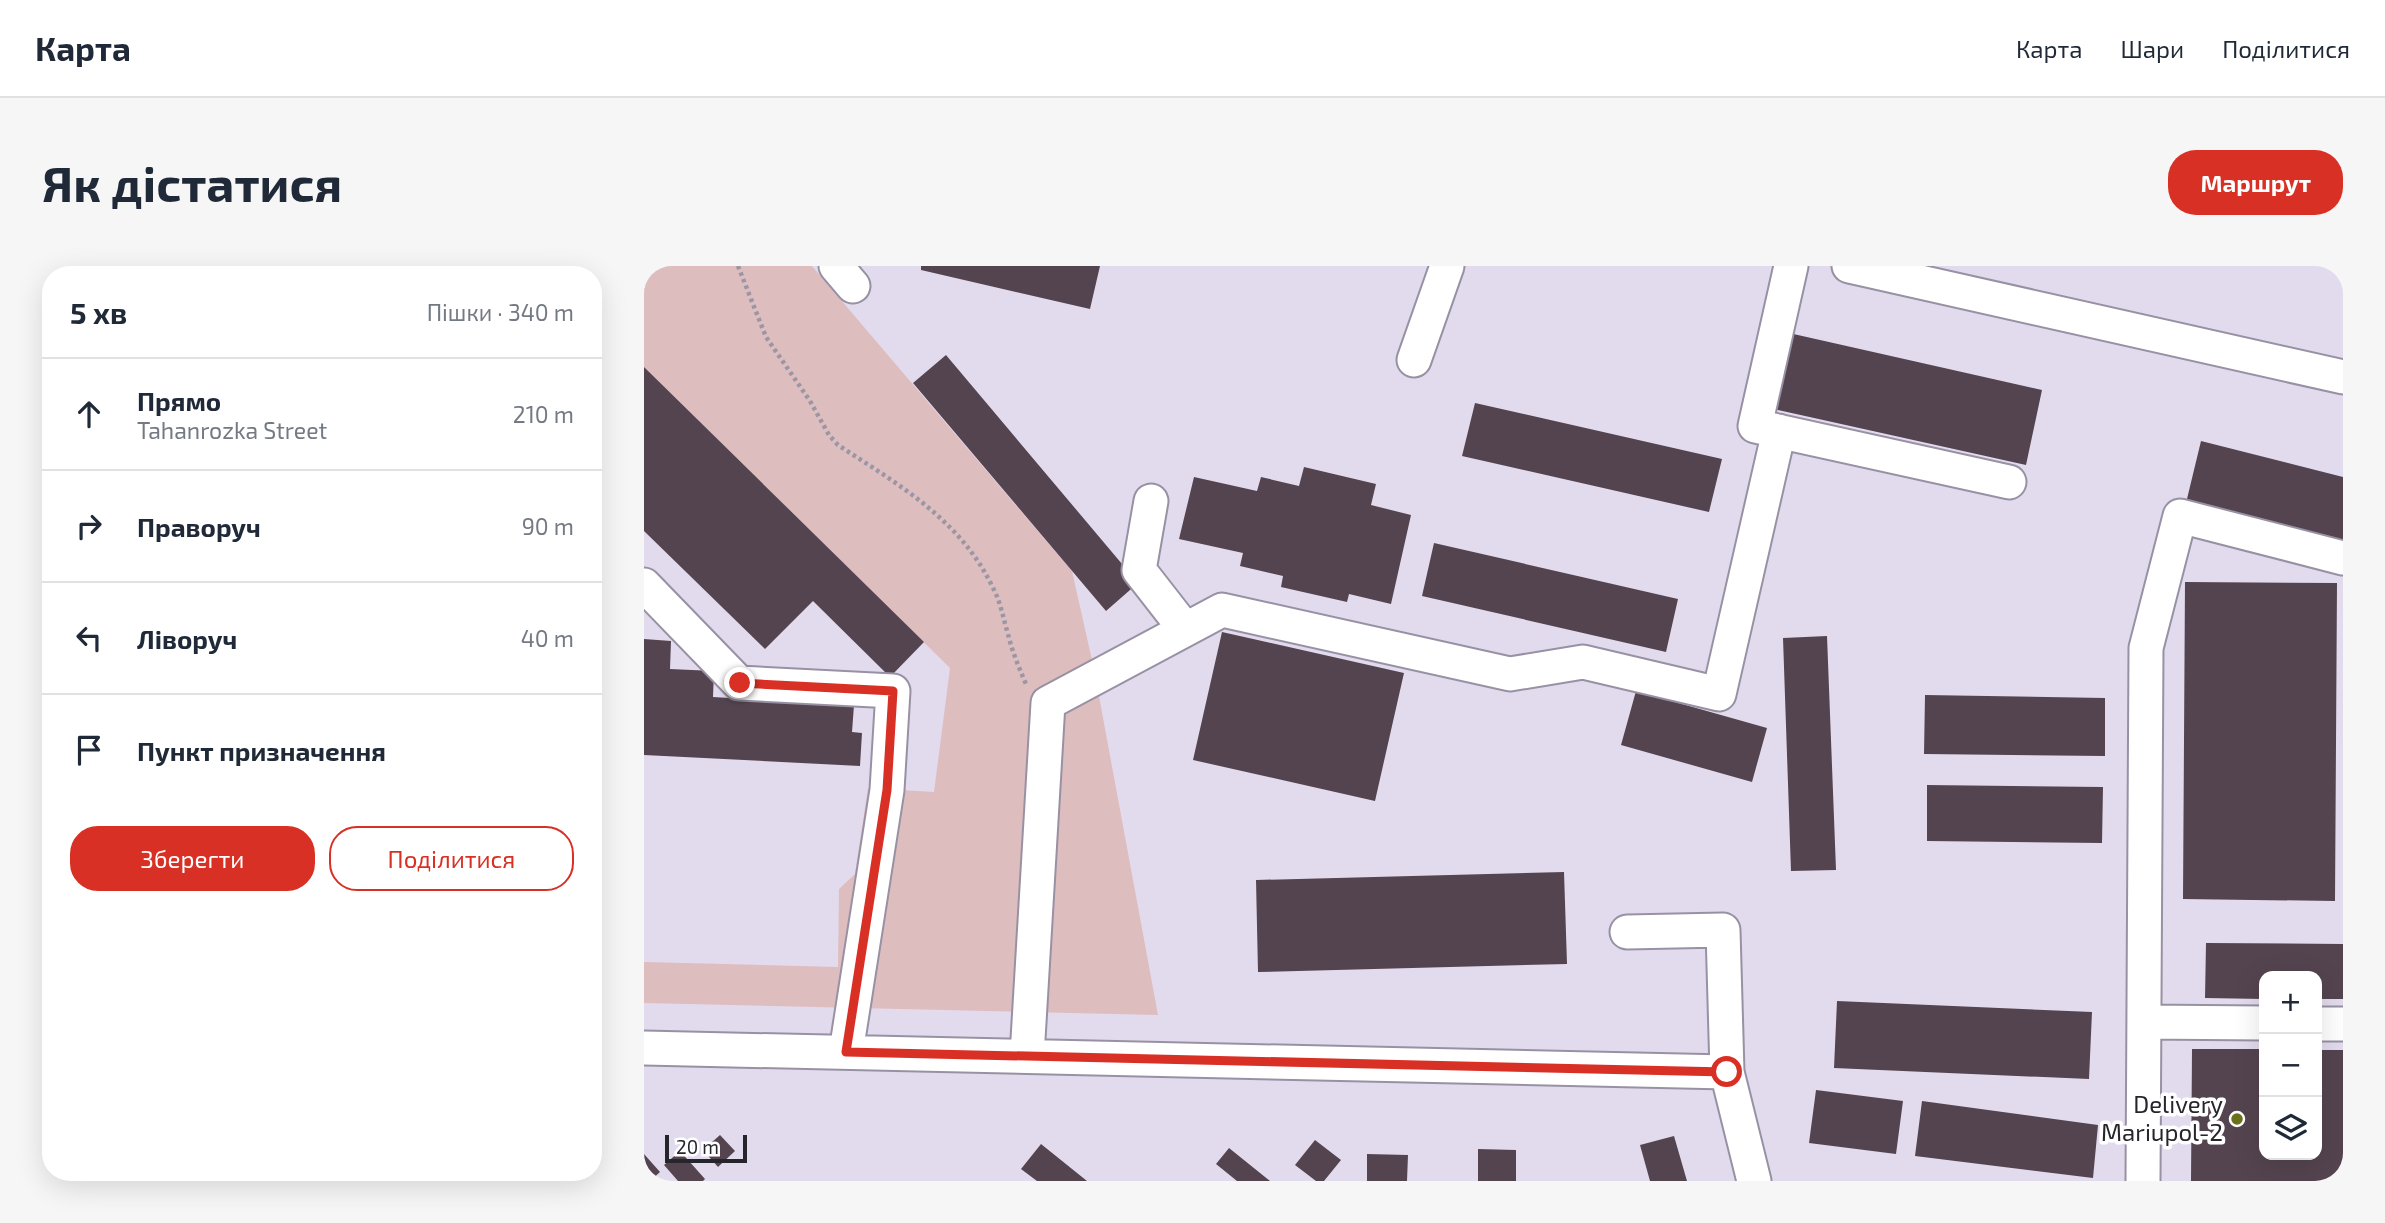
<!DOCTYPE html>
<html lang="uk">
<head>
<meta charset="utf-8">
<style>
	:root { --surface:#fff; --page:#f6f6f7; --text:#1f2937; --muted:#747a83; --line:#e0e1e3; --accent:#d93025 }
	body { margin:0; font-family:"Exo 2",sans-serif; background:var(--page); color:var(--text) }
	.controls { position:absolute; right:21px; bottom:21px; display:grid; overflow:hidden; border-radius:14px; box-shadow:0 7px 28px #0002 }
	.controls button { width:63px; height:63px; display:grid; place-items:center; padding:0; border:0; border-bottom:2px solid var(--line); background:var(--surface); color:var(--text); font:35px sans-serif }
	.scale { position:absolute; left:21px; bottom:18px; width:82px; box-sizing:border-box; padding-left:7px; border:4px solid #27252c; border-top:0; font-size:19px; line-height:24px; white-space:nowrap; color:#27252c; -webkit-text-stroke:5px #fff; paint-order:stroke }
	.stop { position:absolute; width:21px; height:21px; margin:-16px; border:5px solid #d93025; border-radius:50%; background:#fff }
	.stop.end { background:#d93025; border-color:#fff; box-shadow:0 2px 7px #0008 }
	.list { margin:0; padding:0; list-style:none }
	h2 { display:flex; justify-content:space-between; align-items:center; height:91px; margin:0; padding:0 28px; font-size:30px }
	h2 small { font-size:23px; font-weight:400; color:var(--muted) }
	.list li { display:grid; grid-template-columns:46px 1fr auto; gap:21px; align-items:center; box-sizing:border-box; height:112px; padding:0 28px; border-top:2px solid var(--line) }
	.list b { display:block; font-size:26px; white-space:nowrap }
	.list p { margin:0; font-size:23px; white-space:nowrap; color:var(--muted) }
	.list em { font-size:23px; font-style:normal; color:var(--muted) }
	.actions { display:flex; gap:14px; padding:21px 28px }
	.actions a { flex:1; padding:16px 0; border:2px solid var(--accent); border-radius:28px; text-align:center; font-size:24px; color:var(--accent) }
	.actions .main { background:var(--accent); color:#fff }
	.icon { flex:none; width:38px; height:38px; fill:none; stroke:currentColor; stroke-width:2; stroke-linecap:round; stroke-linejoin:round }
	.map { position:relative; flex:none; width:1699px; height:915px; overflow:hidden; border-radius:28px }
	header { display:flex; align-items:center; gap:42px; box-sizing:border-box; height:98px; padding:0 35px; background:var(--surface); border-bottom:2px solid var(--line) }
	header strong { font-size:33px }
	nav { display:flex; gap:38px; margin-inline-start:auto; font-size:24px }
	.intro { display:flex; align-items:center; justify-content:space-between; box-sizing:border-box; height:168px; padding:0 42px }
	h1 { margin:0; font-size:49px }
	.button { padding:18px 32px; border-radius:28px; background:var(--accent); color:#fff; font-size:24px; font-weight:700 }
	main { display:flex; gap:42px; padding:0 42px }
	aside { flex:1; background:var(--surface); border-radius:28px; box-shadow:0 7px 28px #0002 }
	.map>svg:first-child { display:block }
	.green { fill:#debdbf }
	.building { fill:#54444f }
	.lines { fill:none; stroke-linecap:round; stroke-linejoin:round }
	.minor-casing { stroke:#9891a3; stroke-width:37 }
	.path { stroke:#9b96a4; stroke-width:4.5; stroke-dasharray:3.5 3.5; stroke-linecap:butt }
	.minor { stroke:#fff; stroke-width:33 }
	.route { stroke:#d93025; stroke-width:9 }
	.poi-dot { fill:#6a731c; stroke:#fff; stroke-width:2.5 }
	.labels { text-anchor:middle; stroke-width:7; stroke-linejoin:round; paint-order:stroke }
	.poi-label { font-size:24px; fill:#27252c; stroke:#fff; text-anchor:end }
</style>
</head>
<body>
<header>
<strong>Карта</strong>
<nav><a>Карта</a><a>Шари</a><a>Поділитися</a></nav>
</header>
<div class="intro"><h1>Як дістатися</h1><a class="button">Маршрут</a></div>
<main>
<aside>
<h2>5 хв<small>Пішки · 340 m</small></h2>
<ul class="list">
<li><svg class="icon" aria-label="ahead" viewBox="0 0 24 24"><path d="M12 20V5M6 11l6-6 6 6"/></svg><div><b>Прямо</b><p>Tahanrozka Street</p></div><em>210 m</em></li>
<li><svg class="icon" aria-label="right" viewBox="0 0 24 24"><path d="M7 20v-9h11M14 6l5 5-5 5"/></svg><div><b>Праворуч</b></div><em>90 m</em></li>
<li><svg class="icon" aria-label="left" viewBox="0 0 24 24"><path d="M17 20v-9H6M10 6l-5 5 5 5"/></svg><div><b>Ліворуч</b></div><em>40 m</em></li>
<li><svg class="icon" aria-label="arrive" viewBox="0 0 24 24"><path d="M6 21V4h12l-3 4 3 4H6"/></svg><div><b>Пункт призначення</b></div></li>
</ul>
<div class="actions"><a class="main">Зберегти</a><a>Поділитися</a></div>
</aside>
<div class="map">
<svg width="1699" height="915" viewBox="0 0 1699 915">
	<rect width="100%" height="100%" fill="#e2dbee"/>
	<path class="green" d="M0,0H168L428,305L450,403L514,749L0,737V696L194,701L195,623L211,608L224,522L290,526L306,402L0,101Z"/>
	<path class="building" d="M277,0H456L446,43L277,4Z
		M1145,67L1398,124L1382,199L1129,143Z
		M302,89L494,317L462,345L269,117Z
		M0,101L280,376L246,411L169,335L121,383L0,265Z
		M831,137L1078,193L1065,246L818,190Z
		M1557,175L1699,211V277L1542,237Z
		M660,201L732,218L727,239L767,249L747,338L705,328L703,336L637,321L639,310L596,300L599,287L535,273L550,211L613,225L617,211L655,220Z
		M790,277L1034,333L1022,386L778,330Z
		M1541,316L1693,317L1691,635L1539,633Z
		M578,366L760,407L731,535L549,494Z
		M1183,370L1192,604L1147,605L1139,372Z
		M0,373L27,375L26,403L70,405L69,431L210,439L208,466L218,467L216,500L0,489Z
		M992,425L1123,462L1108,516L977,479Z
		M1281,429L1461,432V490L1280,488Z
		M1283,519L1459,521L1458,577L1283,575Z
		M920,606L923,698L614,706L612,614Z
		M1562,677L1699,678V733H1673V710H1620V733L1561,732Z
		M1193,735L1448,746L1445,813L1190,802Z
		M1548,783H1620V889H1673V784H1699V915H1547Z
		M1172,824L1259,835L1252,888L1165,877Z
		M1278,835L1454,859L1449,912L1271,890Z
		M76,869L91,885L74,901L59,884Z
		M1030,870L1043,915H1006L996,879Z
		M671,874L697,894L680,915H672L651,899Z
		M397,878L443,915H393L377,903Z
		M585,882L626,915H593L572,898Z
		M834,883L872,884V915H834Z
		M36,885L61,913L59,915H34L20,899Z
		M0,888L16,906L6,915H0Z
		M723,888L764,889L763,915H723Z"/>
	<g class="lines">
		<g class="minor-casing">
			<path id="minor" d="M192,0L209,20
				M1147,0L1111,160L1365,216
				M1205,0L1699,111
				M770,94L803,0
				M507,235L495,304L541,363
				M0,319L95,417L249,425L243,524L202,786
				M983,666L1079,664L1083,806L1110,915
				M1500,756L1620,757
				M1673,758H1699
				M0,782L1083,806
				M383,790L404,437L578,344L866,408L939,396L1075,428L1135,165
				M1499,915L1502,382L1536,250L1699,292"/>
		</g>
		<path class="path" d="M94,0L122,71L166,135L185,169L194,179C255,219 317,254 349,322C357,337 359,352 364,368C368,385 375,402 382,418"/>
		<use href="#minor" class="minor"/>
	</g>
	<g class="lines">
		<path class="route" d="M96,417L249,425L243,524L202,786L1083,806"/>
	</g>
	<circle class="poi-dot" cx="1593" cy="853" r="7"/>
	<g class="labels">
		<g class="poi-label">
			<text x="1579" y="847">Delivery<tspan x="1579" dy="28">Mariupol-2</tspan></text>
		</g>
	</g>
</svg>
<div class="controls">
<button>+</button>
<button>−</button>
<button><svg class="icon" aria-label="layers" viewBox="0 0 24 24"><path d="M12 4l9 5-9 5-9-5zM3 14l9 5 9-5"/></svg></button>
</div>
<div class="scale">20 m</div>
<div class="stop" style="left:1083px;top:806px"></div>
<div class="stop end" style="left:96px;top:417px"></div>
</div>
</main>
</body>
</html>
